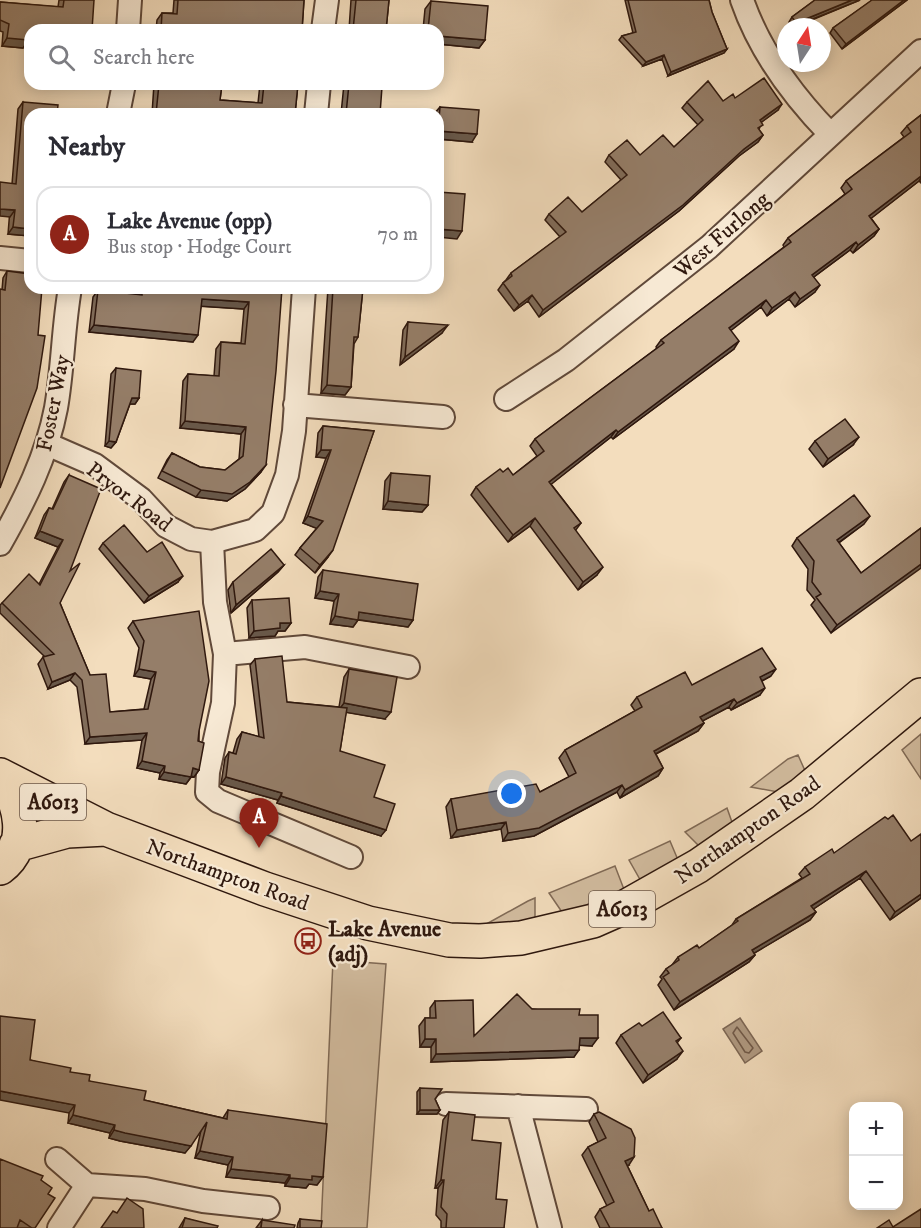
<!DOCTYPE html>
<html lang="en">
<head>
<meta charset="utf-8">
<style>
	:root { --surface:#fff; --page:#f7f7f7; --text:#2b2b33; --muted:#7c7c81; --line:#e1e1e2; --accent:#8f2418 }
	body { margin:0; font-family:"IM FELL DW Pica",serif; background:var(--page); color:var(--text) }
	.controls { position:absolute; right:18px; bottom:18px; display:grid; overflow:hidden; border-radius:12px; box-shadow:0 3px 15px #0003 }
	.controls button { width:54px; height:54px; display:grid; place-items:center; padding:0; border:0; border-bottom:2px solid var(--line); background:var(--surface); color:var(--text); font:30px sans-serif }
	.compass { position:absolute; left:777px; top:18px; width:54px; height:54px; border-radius:50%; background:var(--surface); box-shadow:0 3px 15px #0003; rotate:12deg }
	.you { position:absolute; left:512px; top:794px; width:21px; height:21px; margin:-15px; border:4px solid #fff; border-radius:50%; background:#1a73e8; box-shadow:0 0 0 9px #1a73e833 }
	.badge { display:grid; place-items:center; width:39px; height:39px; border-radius:50%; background:var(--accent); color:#fff; font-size:20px; font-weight:700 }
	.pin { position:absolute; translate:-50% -50px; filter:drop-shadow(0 2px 3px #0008) }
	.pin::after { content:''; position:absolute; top:32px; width:21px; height:18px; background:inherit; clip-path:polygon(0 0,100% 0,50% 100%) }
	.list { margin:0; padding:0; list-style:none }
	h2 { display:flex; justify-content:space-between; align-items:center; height:78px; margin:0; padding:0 24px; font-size:26px }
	h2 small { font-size:20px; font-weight:400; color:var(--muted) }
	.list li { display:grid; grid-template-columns:39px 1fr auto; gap:18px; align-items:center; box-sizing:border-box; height:96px; margin:0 12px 12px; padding:0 12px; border:2px solid var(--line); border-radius:18px }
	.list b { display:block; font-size:22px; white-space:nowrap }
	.list p { margin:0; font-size:20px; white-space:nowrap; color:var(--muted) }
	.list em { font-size:20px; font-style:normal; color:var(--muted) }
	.icon { flex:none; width:33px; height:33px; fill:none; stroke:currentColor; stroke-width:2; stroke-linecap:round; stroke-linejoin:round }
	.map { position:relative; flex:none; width:921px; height:1228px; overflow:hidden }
	.search { position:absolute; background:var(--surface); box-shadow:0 3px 15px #0003; left:24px; top:24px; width:420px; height:66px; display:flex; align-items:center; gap:15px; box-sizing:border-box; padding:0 21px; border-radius:18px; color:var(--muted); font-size:22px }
	.panel { position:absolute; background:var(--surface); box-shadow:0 3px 15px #0003; left:24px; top:108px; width:420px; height:186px; border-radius:18px }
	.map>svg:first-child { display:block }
	.green { fill:#d2bc9f; stroke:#806a56; stroke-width:1.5 }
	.water { fill:#b09a82; stroke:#7c6654; stroke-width:1.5 }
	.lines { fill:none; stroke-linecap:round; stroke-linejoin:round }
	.shore { stroke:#705948; stroke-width:1.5 }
	.minor-casing { stroke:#60493a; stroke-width:26 }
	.primary-casing { stroke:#2f180e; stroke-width:36 }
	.minor { stroke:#f7e9d4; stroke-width:22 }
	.primary { stroke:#f3ddbd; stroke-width:33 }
	.wall { fill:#806c5a; stroke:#2f180e; stroke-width:1.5 }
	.shaded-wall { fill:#68584a; stroke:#2f180e; stroke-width:1.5 }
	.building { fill:#957e69; stroke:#2f180e; stroke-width:1.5 }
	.labels { text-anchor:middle; stroke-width:4.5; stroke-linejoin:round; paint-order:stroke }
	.shield { fill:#f7e9d4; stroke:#6b5749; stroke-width:1.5 }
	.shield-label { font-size:21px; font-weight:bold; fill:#2f180e }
	.street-label { font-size:22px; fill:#2f180e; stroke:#f7e9d4 }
	.poi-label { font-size:22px; font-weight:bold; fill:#2f180e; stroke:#f7e9d4; text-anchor:start }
</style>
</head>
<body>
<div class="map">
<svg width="921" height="1228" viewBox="0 0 921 1228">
	<rect width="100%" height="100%" fill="#f3ddbd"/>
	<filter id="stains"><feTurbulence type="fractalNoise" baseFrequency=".00333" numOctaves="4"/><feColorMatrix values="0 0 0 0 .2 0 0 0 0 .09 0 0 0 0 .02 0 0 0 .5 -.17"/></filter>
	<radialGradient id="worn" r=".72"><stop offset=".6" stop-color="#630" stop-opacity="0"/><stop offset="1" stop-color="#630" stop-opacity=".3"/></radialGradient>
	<path class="green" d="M921,734V779L902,750Z
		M798,755L806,773L778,792L751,787L788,759Z
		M727,808L733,825L700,847L685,832Z
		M670,841L678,860L642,883L629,860Z
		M615,866L625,892L564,915L549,893Z
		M535,898V922L481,927L528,901Z
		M333,960L386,964L367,1228H321Z"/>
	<path class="water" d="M740,1018L762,1051L745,1063L723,1029Z"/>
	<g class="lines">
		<path class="shore" d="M737,1027L753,1048L749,1053L745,1052L733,1033Z"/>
		<g class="minor-casing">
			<path id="minor" d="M742,0C760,52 792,95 830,134
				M128,30L130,0
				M323,30L327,0
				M118,114L124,84
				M316,114L319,84
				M0,258L30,261
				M506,399L566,360L709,247L921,51
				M295,405L443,417
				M47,444L95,465L141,499L166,526L191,539L212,542L255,530L273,513L287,475L294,431L304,288
				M212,542L215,602L225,654L223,703L208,772L207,792L218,801L351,857
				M0,544C24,502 47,456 56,408C63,368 63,328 70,288
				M225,654L305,647L408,667
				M446,1104L586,1109
				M518,1106L550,1228
				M57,1159L87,1185L145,1189L203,1201L268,1208
				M59,1228L87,1185"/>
		</g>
		<g class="primary-casing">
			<path id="primary" d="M0,775L106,829L265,889L368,923L449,940L480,941L521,938L593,921L627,906L698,866L802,794L921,695
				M0,777C21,801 31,845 0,868
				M16,845L67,831L106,829"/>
		</g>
		<use href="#minor" class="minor"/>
		<use href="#primary" class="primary"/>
	</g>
	<path class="wall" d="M59,0H94L30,30V41H28L23,48L2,46L3,32L0,31V2L58,7Z
		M174,0H304L302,30H156L157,20L162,13H173Z
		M351,0H389L386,30H349Z
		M625,0H709L712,12L727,49L724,53L668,76L662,59L643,66L619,40L622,36L633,33Z
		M815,0H860L795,27H792L789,22L792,17Z
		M871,0H907L842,49L830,33L833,28L871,1Z
		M431,1L485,40L479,48L438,44V30H423L425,9Z
		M154,84H222L220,100L258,103L260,84H298L295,114H152Z
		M344,84H380V114H341Z
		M735,98L778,110L761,122L759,130L763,135L758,142L739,156L679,211L539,317L528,301L514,311L498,290L503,283L506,280L511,273L560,237L545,220L549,214L582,212L621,180L605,162L609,155H640L674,147L698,125L682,108L687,102L723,101Z
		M23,102L30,114V236L8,234L18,109Z
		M440,107L472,142L438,139V114H434Z
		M921,115V183L919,181L871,218L879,229L874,236L853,253L850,250L814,277L815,292L795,307L789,299L767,316L761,307L731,330L734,349L613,439L611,437L551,484L581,523L575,531L597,575L578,590L530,526L508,542L471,495L476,487L503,472L513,475L537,456L530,446L535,439L657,348L656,347L661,340L784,247L783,245L788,238L845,194L841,188L846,181L904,137L901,133L907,126Z
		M7,271L0,488L2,290L3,278Z
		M138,288H282L261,472L245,489L227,501L196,497L158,478L167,460L172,453L200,467L225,470L239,459L241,434L180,428L183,381L188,374L214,376L216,349L221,342L241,343L244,309L201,306L193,342L89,332L93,297L98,290L137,295Z
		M328,288H363L358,337L354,344L351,387L345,395L321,393Z
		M408,322L442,333L400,365L403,330Z
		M116,368L139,398L135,404H130L116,442L111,448L105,446L111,374Z
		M323,426L374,431L328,557L315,573L295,555L300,548L317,528L303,523L326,458L316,457L318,433Z
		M815,441L853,445L823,467L809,449Z
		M391,473L428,505L422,512L383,509L385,481Z
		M69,475L70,571L60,603L90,675L110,712L144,709L151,679L134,676L139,648L128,628L133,621L199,731V770L194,777L192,776L186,784L159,779L160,773L137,768L142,740L85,744L77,687L70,680L48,689L38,664L43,657H45L0,613V605L2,603L39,584L58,547L35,538L44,515L49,508L52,509L64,482Z
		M864,524L839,543L861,573L921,528L831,633L811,605L815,600L807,590L808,569L792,546L797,538Z
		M103,543L147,552L178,582L144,603L99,549Z
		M284,565L278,572L231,613L228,590L233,582Z
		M323,570L413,620L408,627L358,620L353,627L330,624L334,601L315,598L318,577Z
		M252,600L291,623L285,631H278L275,636L249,638L247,608Z
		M255,659L287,702L339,707L344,677L349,669L385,719L346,712L340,751L374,797L381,836L277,803L278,800L221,784L225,758L229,752L233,753L237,739L242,732L259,737L250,665Z
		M771,676L762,681L760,695L731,710L729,707L702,721L704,723L698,731L656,754L663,768L658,776L620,798L617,792L534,836L503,841L501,829L451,838L446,807L451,799L540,792L569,777L559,758L565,750L635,711L631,705L637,697L692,685Z
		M834,853L921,898L890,920L860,878L813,909L816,912L810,920L754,953L755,955L749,962L674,1010L658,985L662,979L660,977L666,969L672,965L678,957L699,948L732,925L736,919L802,878L799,874L805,867Z
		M435,1001L474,1036L532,1009L579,1015L592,1046L579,1045L574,1057L431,1062V1047H420L419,1026L425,1018H430V1008Z
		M642,1026L681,1038L677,1043V1059L643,1083L616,1043L621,1035Z
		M30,1060L70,1072L89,1081L144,1100L223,1118L228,1110L323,1177L317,1185L309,1184L306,1188L285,1186V1183L226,1177L228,1165L195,1158L201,1130L185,1153L120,1141L109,1138L110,1133L68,1123L69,1113Z
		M420,1088L435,1099L440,1110L437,1114H417V1092Z
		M449,1112L472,1140L496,1199L504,1228H441V1221L436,1215L438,1188H435L443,1120Z
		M594,1114L629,1165H627L649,1211L662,1228H600L595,1217L600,1209L607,1206L582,1155L588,1147L598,1142L589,1122Z
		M41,1180L48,1194L35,1228H0Z
		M185,1218L217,1228H179Z
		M300,1219L321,1228H297L298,1223Z
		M262,1220L261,1228H256Z"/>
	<path class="shaded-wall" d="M852,0H860L793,27L796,23Z
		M904,0H907L842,49L846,44Z
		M29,33H30V41H28L23,48L2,46L7,38Z
		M438,36L485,40L479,48L438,44Z
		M727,49L724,53L668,76L671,72Z
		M664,55L662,59L643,66L646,62Z
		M782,104L778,110L755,127L760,120Z
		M438,131L477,134L472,142L438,139Z
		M763,135L758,142L739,156L679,211L539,317L543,310L744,149Z
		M921,176V178L919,181L864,224L869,216Z
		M0,209L15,210L10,217L0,216Z
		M13,227L30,229V236L8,234Z
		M438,229L462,231L457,239L438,237Z
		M879,229L874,236L853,253L858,245Z
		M856,242L850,250L807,282L812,275Z
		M820,285L815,292L795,307L800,299Z
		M795,292L789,299L767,316L772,308Z
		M532,295L528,301L514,311L519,305Z
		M202,299L249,302L244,309L197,306Z
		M766,300L761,307L724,336L729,328Z
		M94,325L198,335L193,342L89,332Z
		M448,325L442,333L400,365L405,357Z
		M739,341L734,349L613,439L618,432Z
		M327,385L351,387L345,395L321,393Z
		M132,398H139L135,404H128Z
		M185,421L246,427L241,434L180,428Z
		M616,430L611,437L544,490L549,482Z
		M859,437L853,445L823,467L828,459Z
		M109,441L116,442L111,448L105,446Z
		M321,450H331L326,458L316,457Z
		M266,465L261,472L245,489L227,501L196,497L201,490Z
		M388,501L428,505L422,512L383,509Z
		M308,516L323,521L318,529L303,523Z
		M870,516L864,524L831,548L837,540Z
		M535,518L530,526L508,542L513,535Z
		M40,531L63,540L58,547L35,538Z
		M333,550L328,557L315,573L320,565Z
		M921,564V568L831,633L837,625Z
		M284,565L278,572L231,613L236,605Z
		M603,567L597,575L578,590L583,582Z
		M183,576L178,582L144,603L149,596Z
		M320,591L339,594L334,601L315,598Z
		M359,612L413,620L408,627L354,619Z
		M335,616L358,620L353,627L330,624Z
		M280,623H291L285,631H278L275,636L249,638L254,631Z
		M139,669L156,672L151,679L134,676Z
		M776,669L771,676L754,685L760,677Z
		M75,673L70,680L48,689L52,682Z
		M765,688L760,695L731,710L737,703Z
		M734,699L729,707L695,725L700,717Z
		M344,703L391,712L385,719L338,711Z
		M704,723L698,731L648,758L654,751Z
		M147,733L142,740L85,744L90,737Z
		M142,761L165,766L160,773L137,768Z
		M193,768L199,770L194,777L188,775Z
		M663,768L658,776L620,798L625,790Z
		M164,772L191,777L186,784L159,779Z
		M226,777L282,793L278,800L221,784Z
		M622,785L617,792L534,836L503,841L508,833Z
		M281,796L386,830L381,836L277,803Z
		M506,822L501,829L451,838L457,830Z
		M866,871L860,878L806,914L811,906Z
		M921,894V898L890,920L895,912Z
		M816,912L810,920L746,958L752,950Z
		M755,955L749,962L674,1010L680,1002Z
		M580,1038H598L592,1046L574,1045Z
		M425,1039H436L431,1047H420Z
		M579,1050L574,1057L431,1062L436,1054Z
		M683,1051L677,1059L643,1083L648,1075Z
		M0,1091L75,1105L69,1113L0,1100Z
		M420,1110H440L437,1114H417Z
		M73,1115L115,1125L110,1133L68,1123Z
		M114,1130L191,1146L185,1153L120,1141L109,1138Z
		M200,1151L233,1157L228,1165L195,1158Z
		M634,1157L629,1165L619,1169L625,1161Z
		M231,1169L290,1175L285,1183L226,1177Z
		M312,1176L323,1177L317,1185L309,1184L306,1188L285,1186L290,1178Z
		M441,1180H444L438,1188H435Z"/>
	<path class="building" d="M64,0H94L92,30H30L28,40L7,38L9,24L0,20V2L63,7Z
		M178,0H304L302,30H161L162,13L177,14Z
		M356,0H389L386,30H353Z
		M628,0H709L712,12L727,49L671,72L664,55L646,62L622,36L636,32Z
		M815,0H852L796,23L792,17Z
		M872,0H904L846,44L833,28Z
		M431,1L488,6L485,40L438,36V30H428Z
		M764,78L782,104L760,120L763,125L758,128L763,135L744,149L683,205L543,310L532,295L519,305L503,283L512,276L511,273L566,232L549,214L568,197L582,212L627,175L609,155L627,140L640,155L663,135L674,147L703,120L687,102L708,81L723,101L733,94L735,98Z
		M159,84H222L220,100L262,103L264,84H298L295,114H156Z
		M349,84H380V87H382L380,114H346Z
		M23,102L58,105L57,114H30V229L13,227L15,210L0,209V182L16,184Z
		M440,107L479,110L477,134L438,131Z
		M921,115V176L869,216L879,229L858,245L856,242L812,275L820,285L800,299L795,292L772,308L766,300L729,328L739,341L618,432L616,430L549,482L581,523L574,528L603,567L583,582L535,518L513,535L476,487L500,469L503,472L508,468L513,475L544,451L535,439L664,343L661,340L791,242L788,238L852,189L846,181L911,132L907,126Z
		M438,192L465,194L462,231L438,229Z
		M7,271L30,274V288H42L38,335L45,336L37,388L0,488V289L5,290Z
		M142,288H282L276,371L266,465L250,482L232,494L201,490L162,471L172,453L200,467L225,470L243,456L246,427L185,421L188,374L219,376L221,342L245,344L249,302L202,299L198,335L94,325L98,290L142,295Z
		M333,288H363L358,337H354L351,387L327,385Z
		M408,322L448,325L405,357Z
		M116,368L141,371L139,398H132L116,442L109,441Z
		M845,419L859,437L828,459L815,441Z
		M323,426L374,431L333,550L320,565L300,548L323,521L308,516L331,450H321Z
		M391,473L430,476L428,505L388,501Z
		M69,475L101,489L70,571L80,563L60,603L90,675L106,674L110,712L148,709L156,672L139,669L144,641L133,621L199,611L209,681L199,731L198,741L204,743L199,770L193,768L191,777L164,772L165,766L142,761L147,733L90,737L82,680L75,673L52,682L43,657L54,654L2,603L29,574L40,585L63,540L40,531L49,508L53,509Z
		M854,495L870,516L837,540L861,573L921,528V564L837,625L816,597L821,594L812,582L814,561L797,538Z
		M124,525L147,552L162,542L183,576L149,596L103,543Z
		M271,549L284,565L236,605L233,582Z
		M323,570L418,584L413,620L359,612L358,620L335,616L339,594L320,591Z
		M289,598L291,623H280V628L254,631L252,600Z
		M762,648L776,669L760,677L765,688L737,703L734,699L700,717L704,723L654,751L663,768L625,790L622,785L539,828L508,833L506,822L457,830L451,799L536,784L540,792L576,773L565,750L642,707L637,697L685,672L692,685Z
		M282,656L287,702L347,708L340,751L385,765L374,797L395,804L386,830L281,796L282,793L226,777L229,752L236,754L242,732L264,738L255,659Z
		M349,669L397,677L391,712L344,703Z
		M893,815L911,841L921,834V894L895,912L866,871L811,906L816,912L752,950L755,955L680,1002L663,977L669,973L666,969L679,960L678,957L697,945L699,948L738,921L736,919L810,874L805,867L832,849L834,853L885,817L888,819Z
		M517,994L532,1009H580L579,1015H598V1038H580L579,1050L436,1054V1039H425V1018H436L435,1001L473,1000L474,1036Z
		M663,1012L681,1038L676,1041L683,1051L648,1075L621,1035L639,1023L642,1026Z
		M0,1016L35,1020L30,1060L71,1068L70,1072L90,1075L89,1081L146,1091L144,1100L227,1119L228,1110L327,1124L323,1177L312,1176V1180L290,1178V1175L231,1169L233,1157L200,1151L207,1122L191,1146L125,1133L114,1130L115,1125L73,1115L75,1105L0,1091Z
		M420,1088L442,1089L435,1099L440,1110H420Z
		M449,1112L475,1115L472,1140L501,1143L496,1199L507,1200L504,1228H446L447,1214L441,1207L444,1180H441Z
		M599,1112L631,1129L635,1138L634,1157L625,1161L649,1211L653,1209L662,1228H610L600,1209L614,1202L588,1147L606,1138L594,1114Z
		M0,1159L43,1176L41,1180L52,1188L48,1194L55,1198L35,1228H32L20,1220L17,1228H0Z
		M127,1198L143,1209L144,1228H101L113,1211L117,1213Z
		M921,1209V1228H877L889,1220L893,1227Z
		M185,1218L218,1226L217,1228H182Z
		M300,1219L322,1221L321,1228H300Z
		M262,1220L295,1225L294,1228H261Z"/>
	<defs>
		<g id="bus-ring" transform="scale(1.35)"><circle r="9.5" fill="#f7e9d4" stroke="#8f2418" stroke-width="1.5"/><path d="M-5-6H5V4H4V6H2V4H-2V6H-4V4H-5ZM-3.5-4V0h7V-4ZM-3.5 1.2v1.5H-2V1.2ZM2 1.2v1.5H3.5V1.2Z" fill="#8f2418"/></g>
	</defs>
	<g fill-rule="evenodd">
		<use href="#bus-ring" x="308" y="941"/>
	</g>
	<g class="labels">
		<g class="shield">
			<rect x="20" y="784" width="66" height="36" rx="4.5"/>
			<rect x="589" y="891" width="66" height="36" rx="4.5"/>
		</g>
		<g class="shield-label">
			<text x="53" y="809">A6013</text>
			<text x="622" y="916">A6013</text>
		</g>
		<g class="street-label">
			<text transform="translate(721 234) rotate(-41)" y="8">West Furlong</text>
			<text transform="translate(52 403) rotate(-79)" y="8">Foster Way</text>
			<text transform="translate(130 496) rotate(37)" y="8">Pryor Road</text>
			<text transform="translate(747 829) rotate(-35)" y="8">Northampton Road</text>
			<text transform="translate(228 874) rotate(20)" y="8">Northampton Road</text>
		</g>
		<g class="poi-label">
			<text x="328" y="936">Lake Avenue<tspan x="328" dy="25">(adj)</tspan></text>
		</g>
	</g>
	<rect width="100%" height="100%" filter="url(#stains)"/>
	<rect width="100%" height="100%" fill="url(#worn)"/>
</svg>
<div class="controls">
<button>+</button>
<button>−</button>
</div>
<svg class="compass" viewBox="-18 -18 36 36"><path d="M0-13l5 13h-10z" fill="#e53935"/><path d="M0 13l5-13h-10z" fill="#7c7c81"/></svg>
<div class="you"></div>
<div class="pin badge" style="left:259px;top:848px">A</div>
<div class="search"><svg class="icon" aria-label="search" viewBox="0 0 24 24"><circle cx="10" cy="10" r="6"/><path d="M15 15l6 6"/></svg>Search here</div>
<section class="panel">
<h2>Nearby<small></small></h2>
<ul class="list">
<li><span class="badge">A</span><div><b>Lake Avenue (opp)</b><p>Bus stop · Hodge Court</p></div><em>70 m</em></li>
</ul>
</section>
</div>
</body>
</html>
